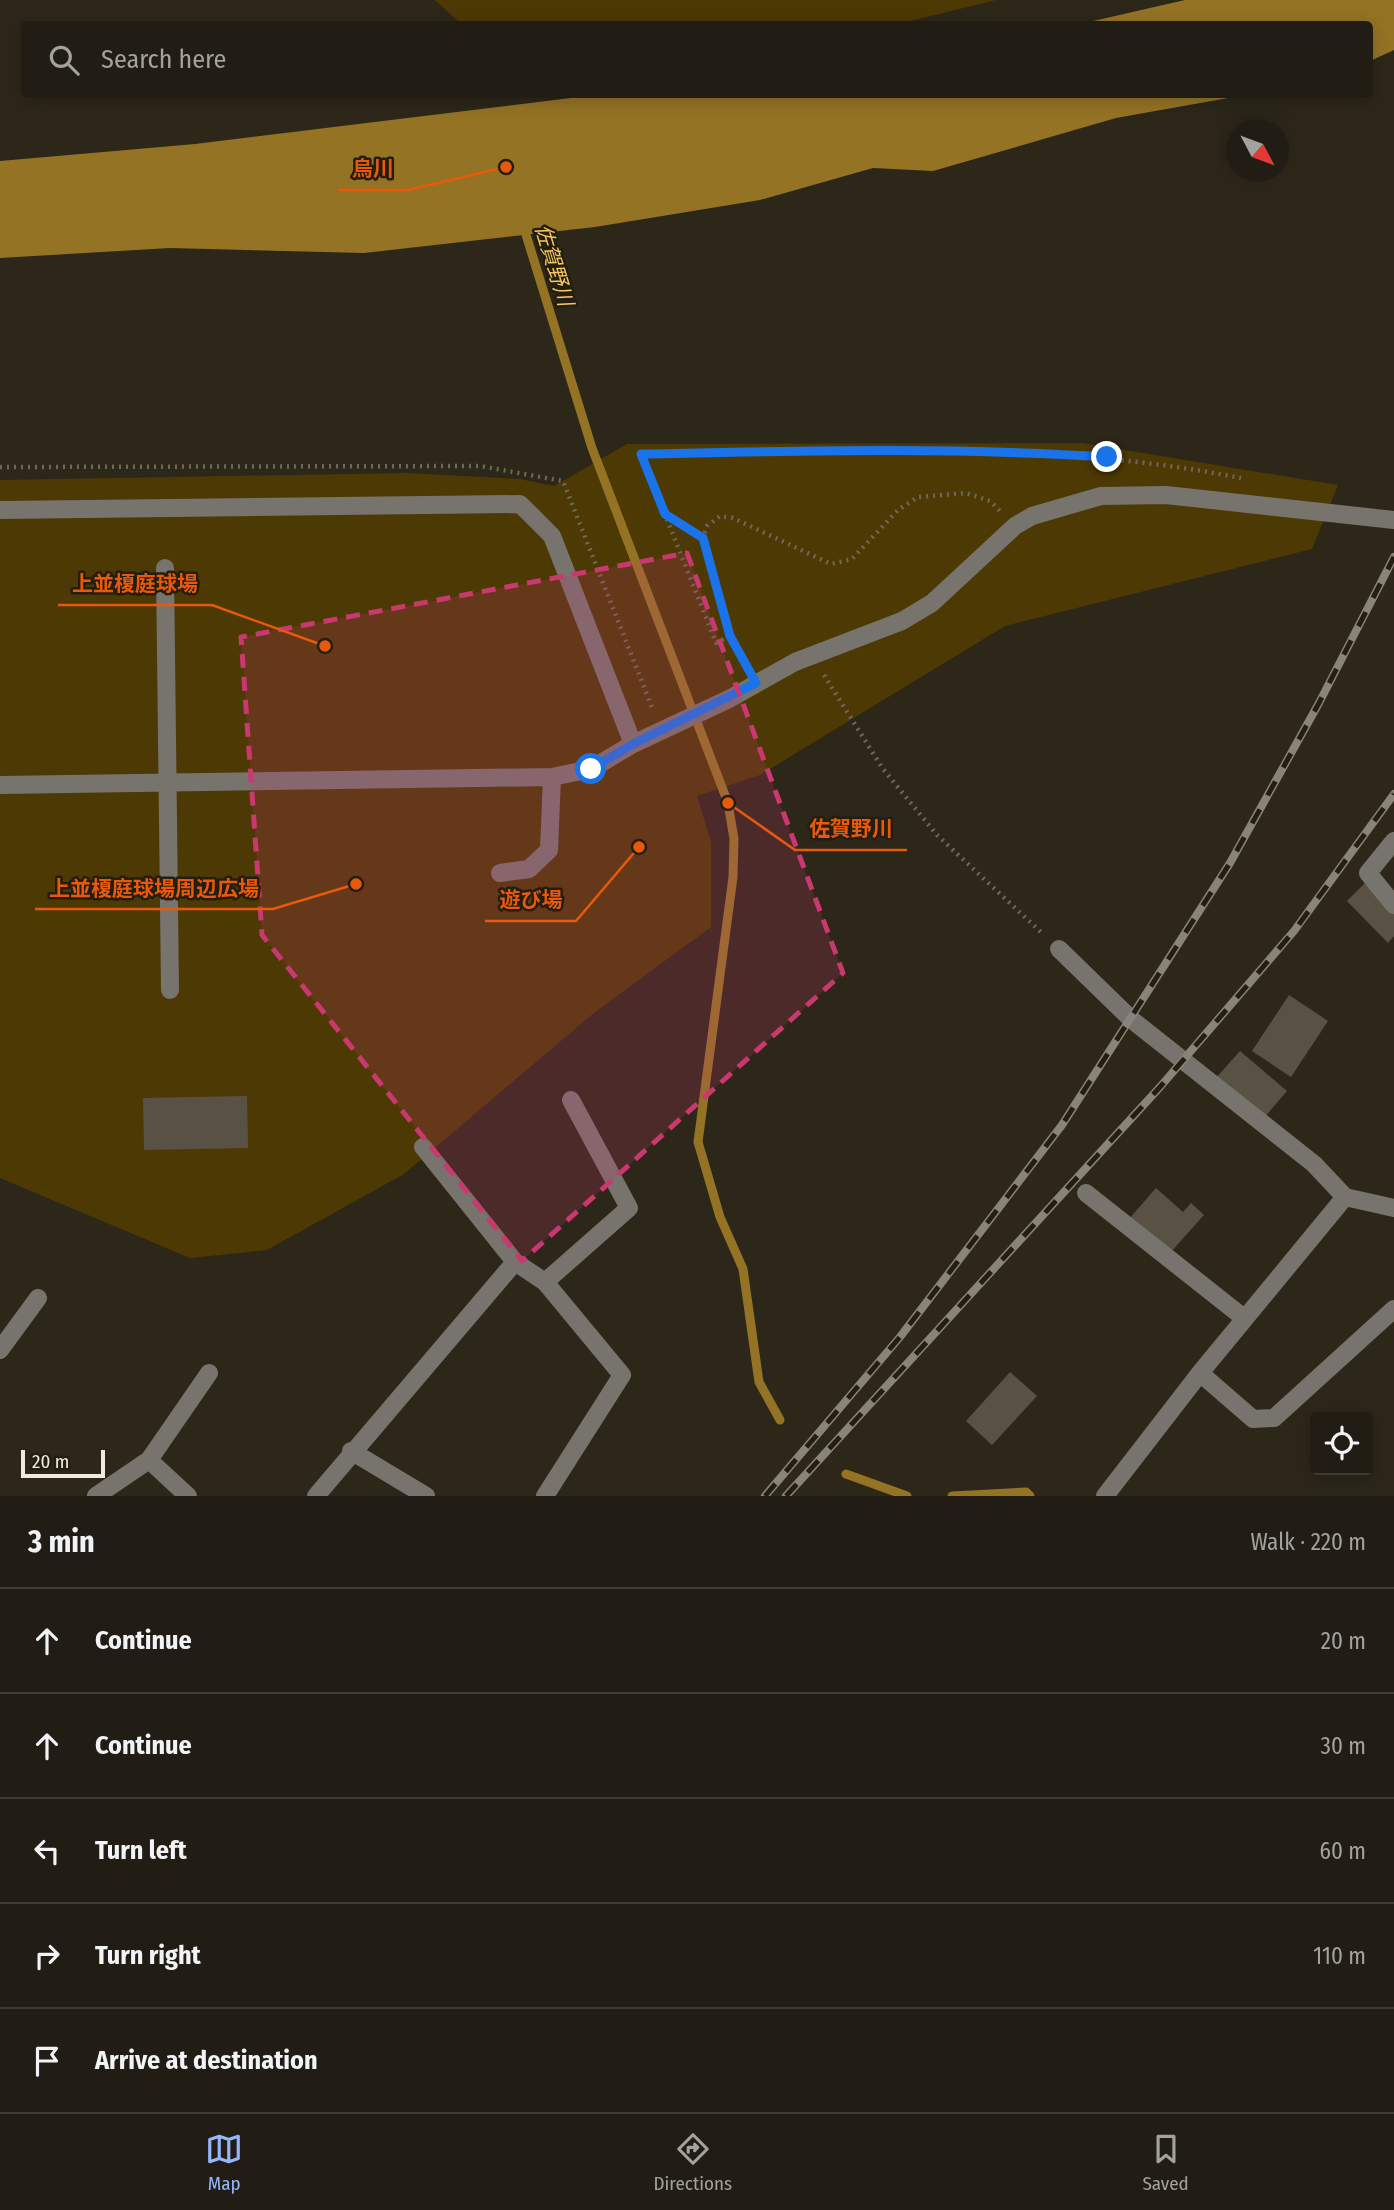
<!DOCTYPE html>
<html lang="en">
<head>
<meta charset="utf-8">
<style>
	:root { --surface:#221d14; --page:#2a261d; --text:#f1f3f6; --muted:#a2a2a0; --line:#3f3b34; --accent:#95b6fd }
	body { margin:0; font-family:"Fira Sans Condensed","Noto Sans JP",sans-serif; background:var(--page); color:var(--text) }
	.controls { position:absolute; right:21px; bottom:21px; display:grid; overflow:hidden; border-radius:7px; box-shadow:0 4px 18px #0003 }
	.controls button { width:63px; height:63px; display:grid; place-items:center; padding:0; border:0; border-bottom:2px solid var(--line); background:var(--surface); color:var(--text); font:35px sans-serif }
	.compass { position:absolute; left:1226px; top:119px; width:63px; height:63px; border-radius:50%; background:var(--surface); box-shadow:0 4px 18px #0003; rotate:131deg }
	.scale { position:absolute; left:21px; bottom:18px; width:84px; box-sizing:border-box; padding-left:7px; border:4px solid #efebe2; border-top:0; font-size:19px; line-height:24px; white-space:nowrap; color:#efebe2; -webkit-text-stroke:5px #241e11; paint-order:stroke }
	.stop { position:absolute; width:21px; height:21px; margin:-16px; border:5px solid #1a73e8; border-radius:50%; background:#fff }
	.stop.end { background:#1a73e8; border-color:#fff; box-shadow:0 2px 7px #0008 }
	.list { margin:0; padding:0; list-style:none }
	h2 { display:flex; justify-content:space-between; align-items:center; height:91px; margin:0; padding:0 28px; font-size:30px }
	h2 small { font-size:23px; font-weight:400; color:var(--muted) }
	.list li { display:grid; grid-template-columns:46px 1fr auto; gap:21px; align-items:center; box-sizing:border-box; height:105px; padding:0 28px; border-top:2px solid var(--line) }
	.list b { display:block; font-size:26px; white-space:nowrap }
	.list em { font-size:23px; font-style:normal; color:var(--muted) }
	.icon { flex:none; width:38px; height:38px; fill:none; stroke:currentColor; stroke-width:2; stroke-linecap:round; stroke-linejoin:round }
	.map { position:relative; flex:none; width:1394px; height:1496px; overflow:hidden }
	.search { position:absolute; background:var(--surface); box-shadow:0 4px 18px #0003; left:21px; right:21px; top:21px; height:77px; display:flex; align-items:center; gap:18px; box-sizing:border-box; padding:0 24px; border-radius:7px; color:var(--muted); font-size:26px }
	.sheet { height:616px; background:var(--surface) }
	nav { display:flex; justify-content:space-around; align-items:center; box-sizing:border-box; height:98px; border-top:2px solid var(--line); background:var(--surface); font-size:19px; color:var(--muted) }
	nav a { display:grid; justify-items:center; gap:4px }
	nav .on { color:var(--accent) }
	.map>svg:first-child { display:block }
	.green { fill:#4d3904 }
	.water { fill:#947325 }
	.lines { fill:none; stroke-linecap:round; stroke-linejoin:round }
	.stream { stroke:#947325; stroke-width:9 }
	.building { fill:#595244 }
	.path { stroke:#6d685c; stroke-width:4.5; stroke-dasharray:2 5; stroke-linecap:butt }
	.minor { stroke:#77746d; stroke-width:18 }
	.rail-casing { stroke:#898479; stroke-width:8 }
	.rail { stroke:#241e11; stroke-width:5; stroke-dasharray:16; stroke-linecap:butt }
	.route { stroke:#1a73e8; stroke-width:9 }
	.marked { fill:#c9386f; fill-opacity:0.2; stroke:#c9386f; stroke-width:5; stroke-dasharray:14 9; stroke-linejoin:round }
	.labels { text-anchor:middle; stroke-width:5; stroke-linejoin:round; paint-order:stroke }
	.water-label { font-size:21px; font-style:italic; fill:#f5c65e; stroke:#241e11 }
	.leader { fill:none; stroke:#e8590c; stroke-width:2.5 }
	.callout-dot { fill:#e8590c; stroke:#241e11; stroke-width:2.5 }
	.callout-label { font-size:21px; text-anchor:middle; font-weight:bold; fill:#e8590c; stroke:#241e11; stroke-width:5; stroke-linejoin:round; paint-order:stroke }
</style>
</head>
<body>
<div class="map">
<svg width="1394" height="1496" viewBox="0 0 1394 1496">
	<rect width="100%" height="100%" fill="#2d271a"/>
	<path class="green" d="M435,0H996L898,24H461Z
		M1082,443L1338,485L1312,549L1005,626L760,775L697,796L711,842V927L595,1012L404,1174L267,1250L190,1258L0,1178V480L408,473L520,479L554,486L627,444Z"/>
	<path class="water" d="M1185,0H1394V50L1370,61V24H1080Z
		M595,95V94L1245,95L1116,118L933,171L873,168L760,200L595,227L364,253L170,248L0,258V161L195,144Z"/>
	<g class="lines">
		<path class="stream" d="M523,225L592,448L728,803L734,839L733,877L698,1142L720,1217L743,1269L759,1382L780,1420
			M846,1474L907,1496
			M952,1496L1026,1492L1030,1496"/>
	</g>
	<path class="building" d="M1365,883L1394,914V936L1388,943L1347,901Z
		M1289,995L1328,1021L1291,1077L1252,1051Z
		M1240,1051L1287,1091L1263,1119L1215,1079Z
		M247,1096L248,1148L144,1150L143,1098Z
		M1156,1188L1183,1212L1191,1203L1204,1215L1169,1254L1129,1219Z
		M1010,1372L1037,1396L992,1445L966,1421Z"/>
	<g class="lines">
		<path class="path" d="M0,467L480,466L563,481L653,710
			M665,514L703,538
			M730,636L716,643L641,454C842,451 1043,439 1241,478
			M746,665L730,636L703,538L707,526L720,516L733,518L831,564L852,559L898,510L918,497L966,493L990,501L1000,511
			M824,675L883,769L937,835L1043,934"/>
		<path class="minor" d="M0,510L520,504L552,536L633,744
			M165,568L170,990
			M0,785L552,777L591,769L633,744L729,699L795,662L902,621L932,603L1015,526L1032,516L1101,496L1166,495L1394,520
			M1394,841L1368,873L1394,905
			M500,873L529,869L549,850L552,777
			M1059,949L1132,1020L1314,1164L1345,1197
			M423,1147L515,1262L545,1282L622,1375L545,1496
			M1086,1193L1244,1318
			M545,1282L629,1208L571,1100
			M0,1350L38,1298
			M1200,1373L1253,1419L1274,1418L1394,1309
			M351,1451L426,1496
			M149,1460L188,1496
			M96,1496L149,1460L209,1373
			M316,1496L515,1262
			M1105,1496L1200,1373L1345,1197L1394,1208"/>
		<g class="rail-casing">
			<path id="rail" d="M765,1496L900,1337L1062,1125L1230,863L1319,703L1394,557
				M786,1496L1160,1087L1294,931L1394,794"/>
		</g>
		<use href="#rail" class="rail"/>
	</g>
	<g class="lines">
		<path class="route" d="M591,769L633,744L756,683L730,636L703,538L665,514L641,454C797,451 952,447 1107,457"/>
	</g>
	<path class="marked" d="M687,553L843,973L522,1261L262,935L241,637Z"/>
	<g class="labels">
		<g class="water-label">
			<text transform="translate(554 265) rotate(73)" y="7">佐賀野川</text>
		</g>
	</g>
	<path class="leader" d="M506 167L408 190H338M325 646L212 605H58M728 803L795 850H907M356 884L273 909H35M639 847L576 921H485"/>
	<g class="callout-dot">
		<circle cx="506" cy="167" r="7"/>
		<circle cx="325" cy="646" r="7"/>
		<circle cx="728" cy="803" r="7"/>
		<circle cx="356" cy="884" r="7"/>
		<circle cx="639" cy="847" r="7"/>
	</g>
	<g class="callout-label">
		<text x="373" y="176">烏川</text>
		<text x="135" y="591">上並榎庭球場</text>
		<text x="851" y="836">佐賀野川</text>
		<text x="154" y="896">上並榎庭球場周辺広場</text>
		<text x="531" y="907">遊び場</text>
	</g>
</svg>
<div class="controls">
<button><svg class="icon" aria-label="locate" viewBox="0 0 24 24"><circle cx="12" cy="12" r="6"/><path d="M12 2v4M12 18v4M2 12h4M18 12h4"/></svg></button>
</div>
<svg class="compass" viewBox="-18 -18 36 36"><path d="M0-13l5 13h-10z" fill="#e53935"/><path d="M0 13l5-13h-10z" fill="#a2a2a0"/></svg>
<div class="scale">20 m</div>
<div class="stop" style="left:591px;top:769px"></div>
<div class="stop end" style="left:1107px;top:457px"></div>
<div class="search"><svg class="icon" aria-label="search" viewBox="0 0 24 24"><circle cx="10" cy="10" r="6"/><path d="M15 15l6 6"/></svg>Search here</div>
</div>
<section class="sheet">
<h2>3 min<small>Walk · 220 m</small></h2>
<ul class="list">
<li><svg class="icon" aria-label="ahead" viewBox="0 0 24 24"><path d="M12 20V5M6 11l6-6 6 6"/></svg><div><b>Continue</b></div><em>20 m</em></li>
<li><svg class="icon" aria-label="ahead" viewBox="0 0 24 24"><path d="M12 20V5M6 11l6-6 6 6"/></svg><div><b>Continue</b></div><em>30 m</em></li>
<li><svg class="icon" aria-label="left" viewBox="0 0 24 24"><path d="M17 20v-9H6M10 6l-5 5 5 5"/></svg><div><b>Turn left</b></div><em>60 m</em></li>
<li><svg class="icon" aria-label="right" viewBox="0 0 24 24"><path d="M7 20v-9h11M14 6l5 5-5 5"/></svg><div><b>Turn right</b></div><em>110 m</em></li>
<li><svg class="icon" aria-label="arrive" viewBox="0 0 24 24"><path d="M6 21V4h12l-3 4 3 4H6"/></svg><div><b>Arrive at destination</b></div></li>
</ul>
</section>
<nav>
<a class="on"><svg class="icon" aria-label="map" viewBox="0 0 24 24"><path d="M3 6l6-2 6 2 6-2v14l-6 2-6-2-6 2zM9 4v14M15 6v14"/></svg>Map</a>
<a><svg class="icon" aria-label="directions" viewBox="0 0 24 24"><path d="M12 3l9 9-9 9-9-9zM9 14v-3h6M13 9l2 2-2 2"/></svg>Directions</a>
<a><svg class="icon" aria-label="saved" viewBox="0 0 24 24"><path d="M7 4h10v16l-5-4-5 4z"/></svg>Saved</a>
</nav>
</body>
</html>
